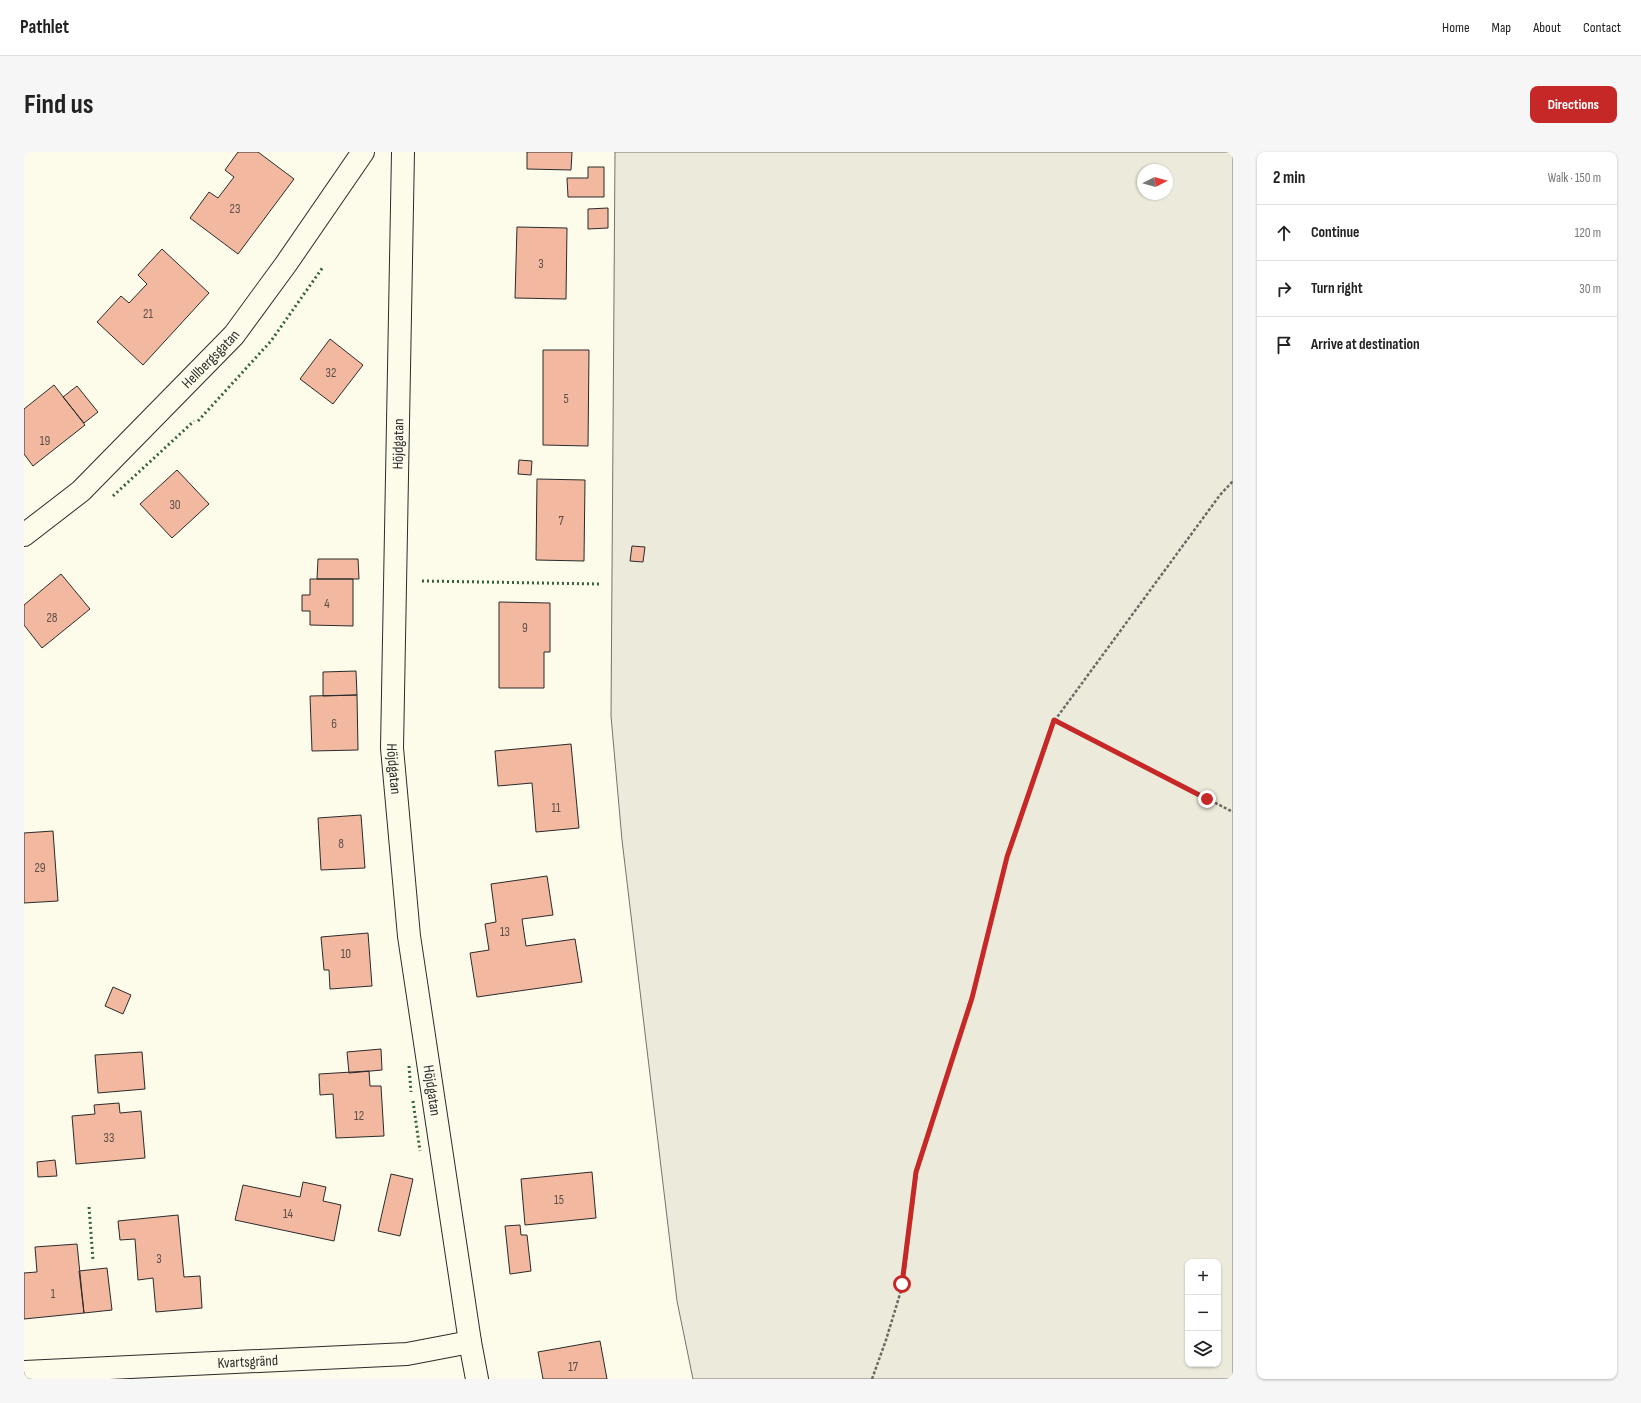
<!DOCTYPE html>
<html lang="en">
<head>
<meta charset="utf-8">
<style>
	:root { --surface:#fff; --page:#f6f6f6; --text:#222; --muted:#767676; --line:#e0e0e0; --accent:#c62828 }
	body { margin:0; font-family:"Sofia Sans Condensed",sans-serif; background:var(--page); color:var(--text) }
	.controls { position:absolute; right:12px; bottom:12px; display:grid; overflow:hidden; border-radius:8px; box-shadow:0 1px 3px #0004 }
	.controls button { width:36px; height:36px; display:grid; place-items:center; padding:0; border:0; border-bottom:1px solid var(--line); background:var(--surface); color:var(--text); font:20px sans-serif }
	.compass { position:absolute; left:1113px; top:12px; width:36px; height:36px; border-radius:50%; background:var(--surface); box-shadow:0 1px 3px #0004; rotate:84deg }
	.stop { position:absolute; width:12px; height:12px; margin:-9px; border:3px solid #c62828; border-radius:50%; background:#fff }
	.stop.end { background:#c62828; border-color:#fff; box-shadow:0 1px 4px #0008 }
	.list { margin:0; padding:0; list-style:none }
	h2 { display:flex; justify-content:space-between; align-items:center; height:52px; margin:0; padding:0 16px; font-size:17px }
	h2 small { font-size:13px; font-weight:400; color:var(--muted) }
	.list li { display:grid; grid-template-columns:26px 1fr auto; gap:12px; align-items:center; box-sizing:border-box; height:56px; padding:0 16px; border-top:1px solid var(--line) }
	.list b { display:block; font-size:15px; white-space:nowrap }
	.list em { font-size:13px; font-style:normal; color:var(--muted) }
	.icon { flex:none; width:22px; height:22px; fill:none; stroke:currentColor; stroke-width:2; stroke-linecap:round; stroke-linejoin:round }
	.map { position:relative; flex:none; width:1209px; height:1227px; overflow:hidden; border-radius:8px }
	header { display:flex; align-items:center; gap:24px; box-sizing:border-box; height:56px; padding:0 20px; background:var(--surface); border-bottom:1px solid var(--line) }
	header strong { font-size:19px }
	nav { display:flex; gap:22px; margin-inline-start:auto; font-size:14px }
	.intro { display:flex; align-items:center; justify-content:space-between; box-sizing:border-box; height:96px; padding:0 24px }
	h1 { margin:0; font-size:28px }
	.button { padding:10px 18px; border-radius:8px; background:var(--accent); color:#fff; font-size:14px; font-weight:700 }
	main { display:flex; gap:24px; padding:0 24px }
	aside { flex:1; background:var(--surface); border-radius:8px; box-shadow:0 1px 3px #0004 }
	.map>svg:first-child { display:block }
	.green { fill:#ecebdb; stroke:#74746e; fill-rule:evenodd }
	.building { fill:#f2b8a0; stroke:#2b2b2b }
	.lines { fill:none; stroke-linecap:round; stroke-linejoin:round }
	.street-casing { stroke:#2b2b2b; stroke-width:24 }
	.path { stroke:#6a6964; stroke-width:2.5; stroke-dasharray:3 2; stroke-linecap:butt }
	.street { stroke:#fdfbea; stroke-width:22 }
	.hedge { stroke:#34623c; stroke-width:3; stroke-dasharray:2 3; stroke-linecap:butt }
	.route { stroke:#c62828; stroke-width:5 }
	.labels { text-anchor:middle; stroke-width:3; stroke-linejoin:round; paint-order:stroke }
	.number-label { font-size:13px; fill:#5d4e48 }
	.street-label { font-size:15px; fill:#2b2b2b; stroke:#fdfbea }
</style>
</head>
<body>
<header>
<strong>Pathlet</strong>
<nav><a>Home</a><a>Map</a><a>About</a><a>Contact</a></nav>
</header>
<div class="intro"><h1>Find us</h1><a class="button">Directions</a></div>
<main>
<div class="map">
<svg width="1209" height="1227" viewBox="0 0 1209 1227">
	<rect width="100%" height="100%" fill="#fdfbea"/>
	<path class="green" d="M591,0H1209V1227H669L653,1149L598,688L587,564ZM1119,18H1143V42H1119ZM1164,1110H1194V1212H1164Z"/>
	<path class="building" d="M214,0H234L270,27L214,102L166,66L185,40L194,46L210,25L201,18Z
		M503,0H548L547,18L503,17Z
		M564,15H580V45H544L543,26H564Z
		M584,56V76L564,77V57Z
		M493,75L543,76L542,147L491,146Z
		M138,97L185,141L119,213L73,170L97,144L105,151L123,132L114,123Z
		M306,187L339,213L309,252L276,227Z
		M519,198H565L564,294L519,293Z
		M30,233L61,273L9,314L0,302V257Z
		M53,234L74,260L60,271L39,245Z
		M495,308L508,309L507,323L494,322Z
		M153,318L185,352L148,386L116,352Z
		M513,327L561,328L560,409L512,408Z
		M608,394L621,395L619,410L606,409Z
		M294,407H334L335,427H293Z
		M37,422L66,457L18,496L0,473V453Z
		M286,427H329V474L286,473V459H278V443H286Z
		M475,450L526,451V500H520V536H475Z
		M332,519L333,543L299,544V520Z
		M333,543L334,598L288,599L286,544Z
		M547,592L555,676L512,680L508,631L474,634L471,599Z
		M337,663L341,716L297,718L294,666Z
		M29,679L34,749L0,751V681Z
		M523,724L529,763L498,767L502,794L551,787L558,830L453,845L446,801L465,798L461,772L472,770L467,732Z
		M344,781L348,834L306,837L305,818H300L297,785Z
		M89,835L107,843L99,862L81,854Z
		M357,897L358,918L325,921L323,900Z
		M118,900L121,937L74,941L71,903Z
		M345,919L346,934H357L360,984L312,986L309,942L296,943L295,922Z
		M95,951L96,961L117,959L121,1006L52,1012L48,964L71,962L70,953Z
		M31,1008L33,1024L14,1025L13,1010Z
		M568,1020L572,1066L501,1073L497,1027Z
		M367,1022L389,1027L376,1084L354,1079Z
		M279,1030L302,1035L299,1049L317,1053L310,1089L211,1068L219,1033L276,1045Z
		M154,1063L160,1125L176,1124L178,1156L132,1160L129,1126L114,1128L111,1087L96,1088L94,1069Z
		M496,1073L497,1083H503L507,1119L486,1122L481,1074Z
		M53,1092L60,1161L0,1167V1121L13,1120L11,1095Z
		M83,1116L88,1158L60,1161L55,1119Z
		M576,1189L583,1227H519L514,1200Z"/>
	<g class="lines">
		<g class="street-casing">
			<g id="street">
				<path id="s1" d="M379,0L368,596L385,784L446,1190L453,1227"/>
				<path id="s2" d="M0,383L57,339L210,183L262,112L339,0"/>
				<path id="s3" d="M0,1220L383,1202L446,1190"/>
			</g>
		</g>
		<path class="path" d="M1031,568L1209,660
			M848,1227L862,1188L879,1132L893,1020L948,846L983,705L1031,568L1196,343L1209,329"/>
		<use href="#street" class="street"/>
		<path class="hedge" d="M174,269L247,189L299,115
			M89,344L170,269
			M398,429L577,432
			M385,914L387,940
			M389,949L396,999
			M65,1055L69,1108"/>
	</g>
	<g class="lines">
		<path class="route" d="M878,1132L892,1020L948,846L983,705L1030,568L1183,647"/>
	</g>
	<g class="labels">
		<g class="number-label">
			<text x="211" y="61">23</text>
			<text x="517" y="116">3</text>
			<text x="124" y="166">21</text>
			<text x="307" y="225">32</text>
			<text x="542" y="251">5</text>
			<text x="21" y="293">19</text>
			<text x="151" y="357">30</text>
			<text x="537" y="373">7</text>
			<text x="303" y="456">4</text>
			<text x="28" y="470">28</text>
			<text x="501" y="480">9</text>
			<text x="310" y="576">6</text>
			<text x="532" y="660">11</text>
			<text x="317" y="696">8</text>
			<text x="16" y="720">29</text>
			<text x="481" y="784">13</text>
			<text x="322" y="806">10</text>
			<text x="335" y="968">12</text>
			<text x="85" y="990">33</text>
			<text x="535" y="1052">15</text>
			<text x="264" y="1066">14</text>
			<text x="135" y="1111">3</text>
			<text x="29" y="1146">1</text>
			<text x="549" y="1219">17</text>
		</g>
		<g class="street-label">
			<text dy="5" stroke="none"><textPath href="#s2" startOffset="257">Hellbergsgatan</textPath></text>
			<text transform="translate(374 292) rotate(-89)" y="5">Höjdgatan</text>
			<text dy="5" stroke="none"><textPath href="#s1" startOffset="617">Höjdgatan</textPath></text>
			<text dy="5" stroke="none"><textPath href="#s1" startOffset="941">Höjdgatan</textPath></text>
			<text dy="5" stroke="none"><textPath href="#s3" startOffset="224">Kvartsgränd</textPath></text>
		</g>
	</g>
</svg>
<div class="controls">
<button>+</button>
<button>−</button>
<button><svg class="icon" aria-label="layers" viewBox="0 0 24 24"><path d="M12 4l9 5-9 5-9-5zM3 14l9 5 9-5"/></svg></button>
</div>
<svg class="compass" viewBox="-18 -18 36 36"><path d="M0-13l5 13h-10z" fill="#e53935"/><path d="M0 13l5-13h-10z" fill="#767676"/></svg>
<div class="stop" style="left:878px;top:1132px"></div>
<div class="stop end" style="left:1183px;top:647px"></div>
</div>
<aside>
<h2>2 min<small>Walk · 150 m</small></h2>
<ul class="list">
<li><svg class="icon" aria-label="ahead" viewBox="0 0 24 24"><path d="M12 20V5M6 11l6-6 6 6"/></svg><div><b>Continue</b></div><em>120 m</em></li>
<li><svg class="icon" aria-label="right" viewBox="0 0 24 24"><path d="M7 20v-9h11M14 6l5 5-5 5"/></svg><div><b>Turn right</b></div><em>30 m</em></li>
<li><svg class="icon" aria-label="arrive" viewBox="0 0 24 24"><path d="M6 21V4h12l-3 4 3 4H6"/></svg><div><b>Arrive at destination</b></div></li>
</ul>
</aside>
</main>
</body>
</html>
